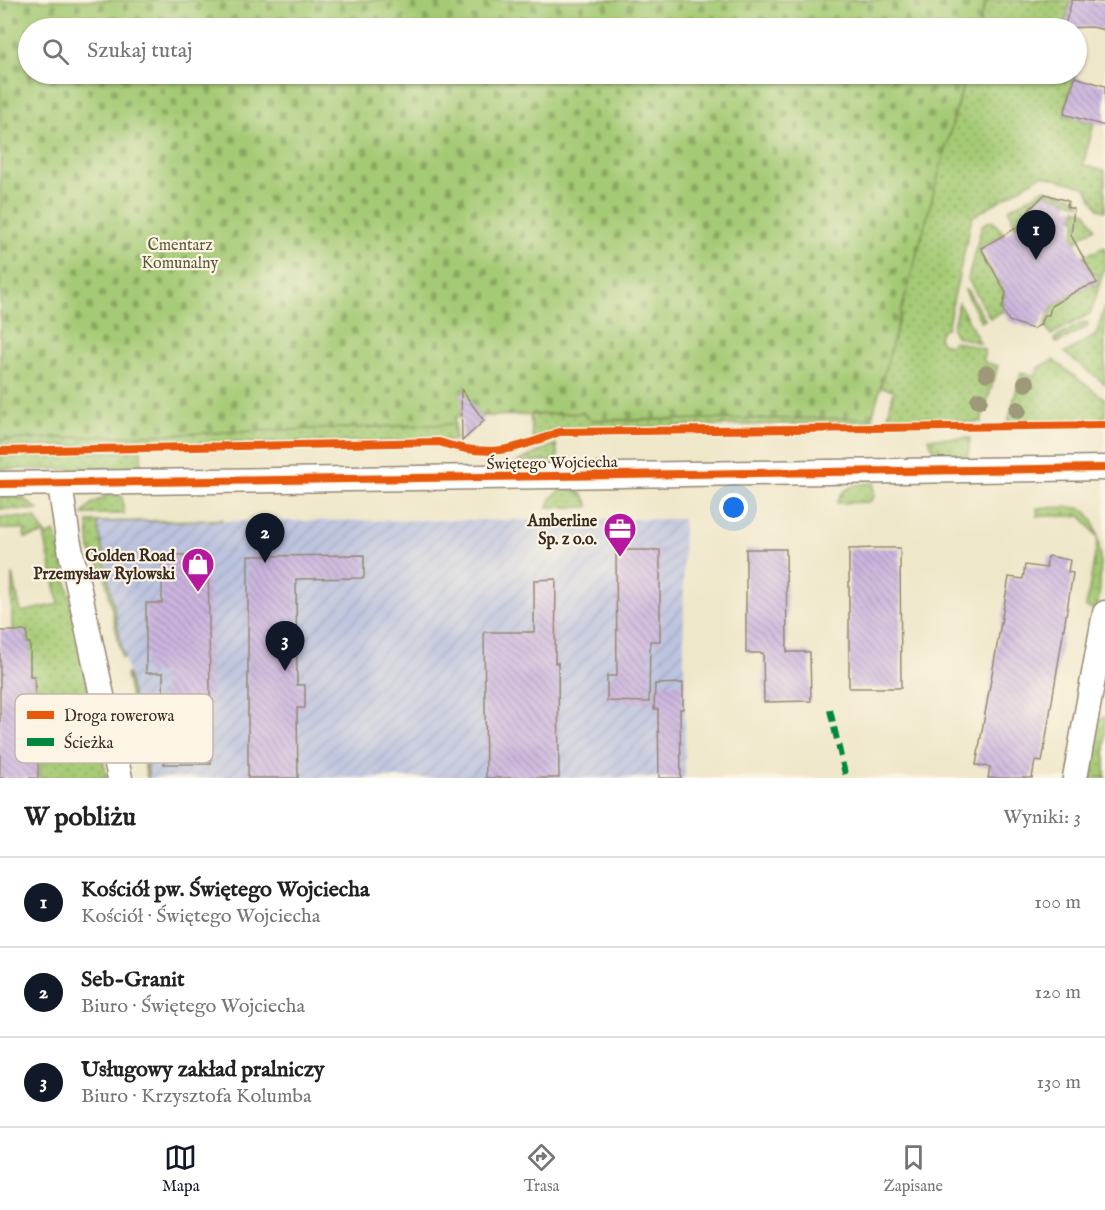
<!DOCTYPE html>
<html lang="pl">
<head>
<meta charset="utf-8">
<style>
	:root { --surface:#fff; --page:#f6f6f6; --text:#222; --muted:#767676; --line:#e0e0e0; --accent:#111827 }
	body { margin:0; font-family:"IM FELL English",serif; background:var(--page); color:var(--text) }
	.you { position:absolute; left:734px; top:508px; width:21px; height:21px; margin:-15px; border:4px solid #fff; border-radius:50%; background:#1a73e8; box-shadow:0 0 0 9px #1a73e833 }
	.badge { display:grid; place-items:center; width:39px; height:39px; border-radius:50%; background:var(--accent); color:#fff; font-size:20px; font-weight:700 }
	.pin { position:absolute; translate:-50% -50px; filter:drop-shadow(0 2px 3px #0008) }
	.pin::after { content:''; position:absolute; top:32px; width:21px; height:18px; background:inherit; clip-path:polygon(0 0,100% 0,50% 100%) }
	.list { margin:0; padding:0; list-style:none }
	h2 { display:flex; justify-content:space-between; align-items:center; height:78px; margin:0; padding:0 24px; font-size:26px }
	h2 small { font-size:20px; font-weight:400; color:var(--muted) }
	.list li { display:grid; grid-template-columns:39px 1fr auto; gap:18px; align-items:center; box-sizing:border-box; height:90px; padding:0 24px; border-top:2px solid var(--line) }
	.list b { display:block; font-size:22px; white-space:nowrap }
	.list p { margin:0; font-size:20px; white-space:nowrap; color:var(--muted) }
	.list em { font-size:20px; font-style:normal; color:var(--muted) }
	.icon { flex:none; width:33px; height:33px; fill:none; stroke:currentColor; stroke-width:2; stroke-linecap:round; stroke-linejoin:round }
	.map { position:relative; flex:none; width:1105px; height:778px; overflow:hidden }
	.search { position:absolute; background:var(--surface); box-shadow:0 2px 4px #0004; left:18px; right:18px; top:18px; height:66px; display:flex; align-items:center; gap:15px; box-sizing:border-box; padding:0 21px; border-radius:33px; color:var(--muted); font-size:22px }
	.sheet { height:348px; background:var(--surface) }
	nav { display:flex; justify-content:space-around; align-items:center; box-sizing:border-box; height:84px; border-top:2px solid var(--line); background:var(--surface); font-size:16px; color:var(--muted) }
	nav a { display:grid; justify-items:center; gap:3px }
	nav .on { color:var(--accent) }
	.map>svg:first-child { display:block }
	.industrial { fill:url(#industrial-furrows) }
	.grass { fill:url(#grass-dots); stroke:#707a49; stroke-width:1.5 }
	.cemetery { fill:url(#cemetery-stones); stroke:#707a49; stroke-width:1.5 }
	.building { fill:url(#building-back-hatch) }
	.lines { fill:none; stroke-linecap:round; stroke-linejoin:round }
	.street-casing { stroke:#958874; stroke-width:27 }
	.street { stroke:#fff; stroke-width:24 }
	.quiet { stroke:#00873e; stroke-width:6; stroke-dasharray:12 6; stroke-linecap:butt }
	.cycleway-casing { stroke:#fcf5e5; stroke-width:11 }
	.cycleway { stroke:#e8590c; stroke-width:8 }
	.tree { fill:#9e9979 }
	.labels { text-anchor:middle; stroke-width:4.5; stroke-linejoin:round; paint-order:stroke }
	.park-label { font-size:16px; fill:#5b5a38; stroke:#fcf5e5 }
	.street-label { font-size:16px; fill:#3b2a1e; stroke:#fcf5e5 }
	.poi-label { font-size:16px; font-weight:bold; fill:#3b2a1e; stroke:#fcf5e5; text-anchor:end }
	.key { fill:#fcf5e5; stroke:#c2b8a9; stroke-width:1.5 }
	.key-label { font-size:16px; fill:#3b2a1e }
</style>
</head>
<body>
<div class="map">
<svg width="1105" height="778" viewBox="0 0 1105 778">
	<defs>
		<pattern id="industrial-furrows" width="10" height="10" patternUnits="userSpaceOnUse" patternTransform="scale(1.5)"><rect width="10" height="10" fill="#bcc3de"/><path d="M-1 1l2-2M0 10L10 0M9 11l2-2" fill="none" stroke="#a2a8be"/></pattern>
		<pattern id="grass-dots" width="8" height="8" patternUnits="userSpaceOnUse" patternTransform="scale(1.5)"><rect width="8" height="8" fill="#a5ca74"/><path d="M2 2h.1M6 6h.1" fill="none" stroke="#88a45f" stroke-width="1.8" stroke-linecap="round"/></pattern>
		<pattern id="cemetery-stones" width="16" height="16" patternUnits="userSpaceOnUse" patternTransform="scale(1.5)"><rect width="16" height="16" fill="#a5ca74"/><path d="M2 7V4a2 2 0 0 1 4 0v3zM10 15v-3a2 2 0 0 1 4 0v3z" fill="#88a45f"/></pattern>
		<pattern id="building-back-hatch" width="6" height="6" patternUnits="userSpaceOnUse" patternTransform="scale(1.5)"><rect width="6" height="6" fill="#ccb5df"/><path d="M-1 5l2 2M0 0l6 6M5-1l2 2" fill="none" stroke="#a793b4"/></pattern>
	</defs>
	<rect width="100%" height="100%" fill="#fcf5e5"/>
	<filter id="ink" filterUnits="userSpaceOnUse"><feTurbulence type="fractalNoise" baseFrequency=".0167" numOctaves="2"/><feDisplacementMap in="SourceGraphic" scale="12" xChannelSelector="R" yChannelSelector="G"/><feConvolveMatrix kernelMatrix="1 2 1 2 8 2 1 2 1" color-interpolation-filters="sRGB"/></filter>
	<filter id="wash" filterUnits="userSpaceOnUse"><feTurbulence type="fractalNoise" baseFrequency=".008" numOctaves="4" result="noise"/><feDisplacementMap in="SourceGraphic" scale="24" xChannelSelector="R" yChannelSelector="G"/><feGaussianBlur stdDeviation="1.35" result="paint"/><feColorMatrix in="noise" values="0 0 0 0 0 0 0 0 0 0 0 0 0 0 0 0 0 1.4 0 .05"/><feComposite in="paint" operator="in"/></filter>
	<g filter="url(#wash)">
		<rect width="100%" height="100%" fill="#efe7c9"/>
		<path class="industrial" d="M683,519L685,778H149L97,522Z"/>
		<path class="grass" d="M986,0H1071L1064,28H978Z
			M966,74H1075L1064,115L1094,123L1083,165L1105,171V211L1099,209L1085,187L1042,175L972,217L947,328L941,331L939,337L942,343L949,345L955,341L984,349V362L998,366L981,422H929V418L905,419V423L888,415L894,390L880,387Z
			M1044,189L1077,198L1081,205L1045,193L1036,199L1033,205L1028,209L1024,222L1015,227L1009,209Z
			M1076,209L1086,212L1095,228L1082,236L1076,243L1073,237L1077,221L1073,217Z
			M992,220L1004,234L987,244H983L980,253L1005,293L1002,303L1005,305L1003,311L990,318L968,279L982,225Z
			M1105,247V266L1091,313L1051,335L1045,325L1053,305L1090,285L1095,286L1098,275L1092,273L1083,256Z
			M965,290L968,291L985,320L981,322Z
			M959,303L980,343L956,336L952,329Z
			M1105,306V384L1065,353L1096,335Z
			M1084,322L1088,323L1087,327L1057,343L1054,339Z
			M1053,360L1105,399V421L1008,422L1021,373L1036,376L1038,368Z
			M584,413L592,420L872,418L881,422L558,429L533,439L530,415Z
			M455,424V440L0,447V440Z
			M929,438H970L968,456C950,456 934,459 929,438Z
			M556,444L558,461L517,462Z
			M141,451V466L139,469H0V455Z
			M874,483V497L870,502L837,503C843,485 857,484 874,483Z
			M562,489C576,488 586,493 589,507H548L552,497Z
			M108,495L122,496L124,514H83L91,504Z
			M0,497L23,498L38,510L0,509Z
			M1037,508C1050,508 1066,506 1079,508C1105,515 1102,582 1097,610L1086,607L1098,538L1082,516H1037Z
			M0,517L35,518L46,536L54,532L58,541L107,778H40V760H34V753L38,752L36,704H30L34,697L35,676L28,675L30,643L27,642V631H12V574L21,612L59,604L44,534L25,538L24,529H0Z
			M223,520L97,522L124,658H122L104,572L90,550L88,522Z
			M126,674H128L149,778H147Z
			M1105,717V778H1086L1096,721Z"/>
		<path class="cemetery" d="M0,0H986L978,28H28V74H966L872,418L591,420L583,413L455,417V424L0,440Z"/>
		<g id="blocks">
			<path class="building" d="M1072,0L1105,2V30L1092,27L1064,28Z
				M1075,77L1105,86V126L1064,114Z
				M1045,194L1068,201L1067,207L1074,209L1071,235L1097,283L1076,291L1051,306L1049,315H1044L1040,325L1033,329L1009,321L1002,308L1006,293L981,248L1025,223L1030,209Z
				M461,389L484,421L462,441Z
				M876,548H900L901,688H849V549Z
				M746,549H786L787,652H810L811,701L764,702L763,653H746Z
				M616,550H660V641H650L649,702L607,701V676H617Z
				M162,555H208L211,764H164L163,673H146V603H162Z
				M364,555V578L296,579L297,685H305V708H297L298,778H248V556Z
				M1048,556L1070,560L1068,572L1073,573L1042,762L1035,761L1032,778H988L990,767L976,765L1009,577L1023,579L1025,565L1046,568Z
				M556,579L555,663H558L559,778H486L484,632H534V580Z
				M0,631H27V643H30V676H34L38,732V778H0Z
				M683,683V709H680L681,778H659L658,709H654L655,684Z"/>
		</g>
	</g>
	<g filter="url(#ink)">
		<use href="#blocks" fill-opacity="0" stroke="#958874" stroke-width="1.5"/>
		<g class="lines">
			<g class="street-casing">
				<path id="street" d="M0,484L1105,468
					M60,484L68,539L120,778
					M1075,778L1105,613"/>
			</g>
			<use href="#street" class="street"/>
			<path class="quiet" d="M830,710L846,778"/>
			<g class="cycleway-casing">
				<path id="cycleway" d="M0,451L439,442C487,458 513,451 559,432L1105,425
					M0,484L1105,468"/>
			</g>
			<use href="#cycleway" class="cycleway"/>
		</g>
		<g class="tree">
			<circle cx="987" cy="373" r="9"/>
			<circle cx="1026" cy="383" r="9"/>
			<circle cx="979" cy="400" r="9"/>
			<circle cx="1018" cy="410" r="9"/>
		</g>
	</g>
	<defs>
		<g id="office-pin" transform="scale(1.725)"><path d="M0 17L-7.5 6A9.5 9.5 0 1 1 7.5 6Z" fill="#b5179e" stroke="#fcf5e5"/><path d="M-6-3h4V-5.5h4V-3h4V5H-6ZM-1-4.5V-3h2v-1.5ZM-6 0V1H6V0Z" fill="#fff"/></g>
		<g id="shop-pin" transform="scale(1.725)"><path d="M0 17L-7.5 6A9.5 9.5 0 1 1 7.5 6Z" fill="#b5179e" stroke="#fcf5e5"/><path d="M-5-2.5h2.3a2.7 3.5 0 0 1 5.4 0H5L5.5 6h-11ZM-1.5-2.5h3a1.5 2.3 0 0 0-3 0Z" fill="#fff"/></g>
	</defs>
	<g fill-rule="evenodd">
		<use href="#office-pin" x="620" y="529"/>
		<use href="#shop-pin" x="198" y="564"/>
	</g>
	<g class="labels">
		<g class="park-label">
			<text x="180" y="250">Cmentarz<tspan x="180" dy="18">Komunalny</tspan></text>
		</g>
		<g class="street-label">
			<text transform="translate(552 462) rotate(-1)" y="6">Świętego Wojciecha</text>
		</g>
		<g class="poi-label">
			<text x="597" y="526">Amberline<tspan x="597" dy="18">Sp. z o.o.</tspan></text>
			<text x="175" y="561">Golden Road<tspan x="175" dy="18">Przemysław Rylowski</tspan></text>
		</g>
	</g>
	<rect x="15" y="694" width="198" height="69" rx="9" class="key"/>
	<rect x="27" y="711" width="27" height="8" fill="#e8590c"/>
	<rect x="27" y="738" width="27" height="8" fill="#00873e"/>
	<g class="key-label">
		<text x="64" y="721">Droga rowerowa</text>
		<text x="64" y="748">Ścieżka</text>
	</g>
</svg>
<div class="you"></div>
<div class="pin badge" style="left:1036px;top:260px">1</div>
<div class="pin badge" style="left:265px;top:563px">2</div>
<div class="pin badge" style="left:285px;top:671px">3</div>
<div class="search"><svg class="icon" aria-label="search" viewBox="0 0 24 24"><circle cx="10" cy="10" r="6"/><path d="M15 15l6 6"/></svg>Szukaj tutaj</div>
</div>
<section class="sheet">
<h2>W pobliżu<small>Wyniki: 3</small></h2>
<ul class="list">
<li><span class="badge">1</span><div><b>Kościół pw. Świętego Wojciecha</b><p>Kościół · Świętego Wojciecha</p></div><em>100 m</em></li>
<li><span class="badge">2</span><div><b>Seb-Granit</b><p>Biuro · Świętego Wojciecha</p></div><em>120 m</em></li>
<li><span class="badge">3</span><div><b>Usługowy zakład pralniczy</b><p>Biuro · Krzysztofa Kolumba</p></div><em>130 m</em></li>
</ul>
</section>
<nav>
<a class="on"><svg class="icon" aria-label="map" viewBox="0 0 24 24"><path d="M3 6l6-2 6 2 6-2v14l-6 2-6-2-6 2zM9 4v14M15 6v14"/></svg>Mapa</a>
<a><svg class="icon" aria-label="directions" viewBox="0 0 24 24"><path d="M12 3l9 9-9 9-9-9zM9 14v-3h6M13 9l2 2-2 2"/></svg>Trasa</a>
<a><svg class="icon" aria-label="saved" viewBox="0 0 24 24"><path d="M7 4h10v16l-5-4-5 4z"/></svg>Zapisane</a>
</nav>
</body>
</html>
